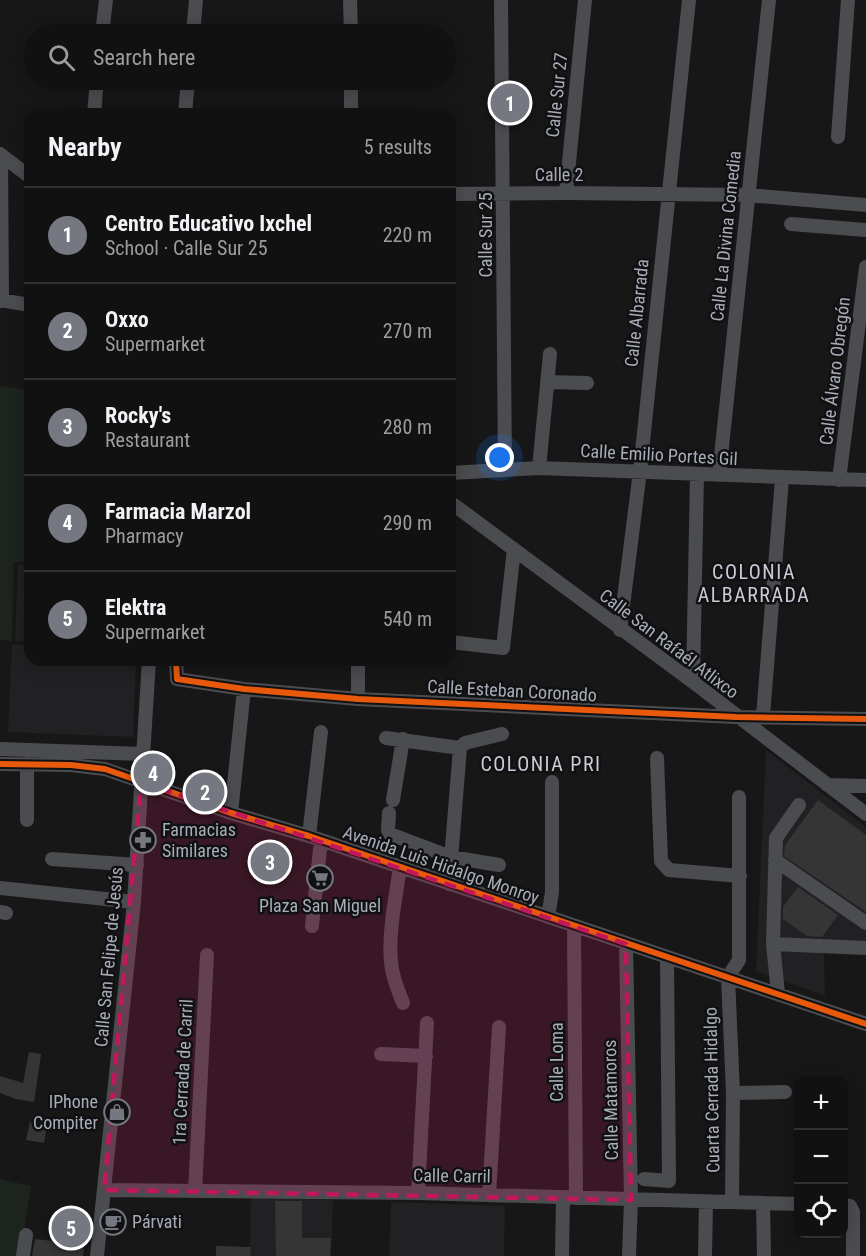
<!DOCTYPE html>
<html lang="en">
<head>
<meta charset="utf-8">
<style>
	:root { --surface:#111; --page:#1e1f1f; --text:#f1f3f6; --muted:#9c9d9f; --line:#303131; --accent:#757880 }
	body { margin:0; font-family:"Roboto Condensed",sans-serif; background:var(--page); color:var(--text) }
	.controls { position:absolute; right:18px; bottom:18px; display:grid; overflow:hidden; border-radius:12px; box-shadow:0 3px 15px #0003 }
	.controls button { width:54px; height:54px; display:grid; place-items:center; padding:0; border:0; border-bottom:2px solid var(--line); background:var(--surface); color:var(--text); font:30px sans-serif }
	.you { position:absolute; left:500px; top:458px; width:21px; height:21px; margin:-15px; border:4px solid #fff; border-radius:50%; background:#1a73e8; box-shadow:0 0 0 9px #1a73e833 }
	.badge { display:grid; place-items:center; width:39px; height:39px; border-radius:50%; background:var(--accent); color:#fff; font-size:20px; font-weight:700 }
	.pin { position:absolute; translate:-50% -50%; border:3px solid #fff; box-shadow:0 2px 6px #0006 }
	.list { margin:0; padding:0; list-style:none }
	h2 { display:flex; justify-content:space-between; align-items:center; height:78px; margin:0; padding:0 24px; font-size:26px }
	h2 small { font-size:20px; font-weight:400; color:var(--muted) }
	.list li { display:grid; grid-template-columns:39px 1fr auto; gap:18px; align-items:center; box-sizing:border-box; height:96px; padding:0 24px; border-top:2px solid var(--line) }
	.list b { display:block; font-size:22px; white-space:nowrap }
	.list p { margin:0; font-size:20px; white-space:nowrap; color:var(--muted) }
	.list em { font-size:20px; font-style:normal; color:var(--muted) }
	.icon { flex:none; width:33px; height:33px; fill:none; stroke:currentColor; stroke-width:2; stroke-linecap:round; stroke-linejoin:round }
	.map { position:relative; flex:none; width:866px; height:1256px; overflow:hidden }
	.search { position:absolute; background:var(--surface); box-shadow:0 3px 15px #0003; left:24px; top:24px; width:432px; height:66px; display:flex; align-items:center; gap:15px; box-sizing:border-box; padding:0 21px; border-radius:33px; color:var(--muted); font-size:22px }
	.panel { position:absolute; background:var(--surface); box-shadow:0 3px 15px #0003; left:24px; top:108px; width:432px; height:558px; border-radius:18px }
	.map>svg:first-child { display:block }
	.built { fill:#212123 }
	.green { fill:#1d241e }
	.building { fill:#353536 }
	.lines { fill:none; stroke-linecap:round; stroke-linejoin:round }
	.minor { stroke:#4b4c50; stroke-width:14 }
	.cycleway-casing { stroke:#111113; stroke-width:10 }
	.cycleway { stroke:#e8590c; stroke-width:6 }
	.marked { fill:#c2185b; fill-opacity:0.2; stroke:#c2185b; stroke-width:4.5; stroke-dasharray:12 8; stroke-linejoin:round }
	.labels { text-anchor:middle; stroke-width:5; stroke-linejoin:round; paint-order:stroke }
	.street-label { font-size:18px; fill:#a8adb8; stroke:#111113 }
	.poi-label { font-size:18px; fill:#a8adb8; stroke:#111113; text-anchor:start }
	.neighbourhood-label { font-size:20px; letter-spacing:1.5px; fill:#c9ccd4; stroke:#111113 }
</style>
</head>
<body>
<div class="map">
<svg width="866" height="1256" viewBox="0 0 866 1256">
	<rect width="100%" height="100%" fill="#171717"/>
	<path class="built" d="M18,565L30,566V641H15Z
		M12,645H30V660H136L133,737L8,732Z
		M766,750L866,827V953L824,952L825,996L756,971Z
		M251,1197L333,1200L331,1256H216V1246L250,1247Z
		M391,1202L505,1206L504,1256H389Z"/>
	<path class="green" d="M0,386L30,390V562H14L12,641L0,640Z
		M0,1179L31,1186L24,1234L18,1256H0Z"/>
	<path class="building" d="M818,800L866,835V912L784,856L785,845Z
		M798,887L838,915L822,937L807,936L783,919V907Z
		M29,1052L41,1054L34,1102L16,1099L0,1093V1076L23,1083Z
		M30,1122L47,1126L44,1143L26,1140Z
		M275,1201H302V1238H331L330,1256H276Z
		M57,1213L88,1216L83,1256H32L35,1239L54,1241Z
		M216,1246L251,1247L250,1256H216Z"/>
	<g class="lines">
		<path class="minor" d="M350,0L351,34
			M501,0L505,470
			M102,34L106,0
			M193,34L196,0
			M351,80V114
			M94,114L97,80
			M185,114L188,80
			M838,137L848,0
			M0,154L30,177
			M1,156L2,301
			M566,193L585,0
			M450,194L566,193L748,195L866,205
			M791,224L866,230
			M0,300L30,305
			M547,382L587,383
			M539,468L550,354
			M450,473L539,468L866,480
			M719,475L769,0
			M839,480L866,267
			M450,502L693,682L866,814
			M620,630L640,471L689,0
			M450,642L503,648L514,549
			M176,660L177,679L244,689L358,699L736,717L866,719
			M693,682L697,474
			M358,699V660
			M763,716L782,479
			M386,738L460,748
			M0,749L143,754
			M657,758L661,861L669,870L740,876
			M0,764L71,765L105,769L231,813L309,836L866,1024
			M27,764V820
			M827,785L866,786
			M393,800L403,739
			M231,813L244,689
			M389,813L388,830L390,834L451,857L499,865
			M309,836L321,732
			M52,859L137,865
			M775,860L866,923
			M400,867C396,896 388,933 391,962C392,977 398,990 403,1003
			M449,884L460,748L465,743L502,734
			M0,888L134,902
			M0,912L6,913
			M548,917L552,892V782
			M312,926L321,840
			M574,926L576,1198
			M626,944L631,1200L629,1256
			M773,944L866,948
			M778,993L773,944L776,838L799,805
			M381,1054L426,1056
			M733,1093L785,1092
			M644,1179L669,1181L667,957
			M104,1190L418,1193L798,1204
			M195,1191L207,955
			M418,1193L427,1023
			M489,1195L499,1027
			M732,1202L733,1093L728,977L739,960V797
			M763,1203L764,1256
			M844,1205L850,1206L853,1212V1256
			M23,1256L26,1235
			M97,1256L134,902L149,660
			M562,1256L563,1197
			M705,1256L706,1202"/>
		<g class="cycleway-casing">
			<path id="cycleway" d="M176,660L177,679L244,689L358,699L736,717L866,719
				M0,764L71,765L105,769L231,813L309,836L866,1024"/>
		</g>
		<use href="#cycleway" class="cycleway"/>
	</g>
	<path class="marked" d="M141,782L626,944L631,1200L104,1190Z"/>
	<defs>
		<g id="pharmacy-ring" transform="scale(1.35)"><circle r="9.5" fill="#111113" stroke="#757880" stroke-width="1.5"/><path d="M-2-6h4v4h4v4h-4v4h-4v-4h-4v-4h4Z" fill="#757880"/></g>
		<g id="supermarket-ring" transform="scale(1.35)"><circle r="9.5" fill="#111113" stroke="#757880" stroke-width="1.5"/><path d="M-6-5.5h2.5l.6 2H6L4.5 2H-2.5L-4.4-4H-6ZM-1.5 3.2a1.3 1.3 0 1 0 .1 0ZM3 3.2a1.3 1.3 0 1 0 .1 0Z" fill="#757880"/></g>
		<g id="shop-ring" transform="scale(1.35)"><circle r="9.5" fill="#111113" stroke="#757880" stroke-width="1.5"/><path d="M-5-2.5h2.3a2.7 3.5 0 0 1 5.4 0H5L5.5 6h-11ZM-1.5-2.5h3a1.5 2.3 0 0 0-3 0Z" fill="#757880"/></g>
		<g id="cafe-ring" transform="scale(1.35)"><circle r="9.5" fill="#111113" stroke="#757880" stroke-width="1.5"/><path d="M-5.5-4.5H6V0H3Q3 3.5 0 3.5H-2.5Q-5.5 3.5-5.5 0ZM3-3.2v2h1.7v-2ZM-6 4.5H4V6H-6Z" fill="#757880"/></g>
	</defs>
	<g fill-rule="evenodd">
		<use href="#pharmacy-ring" x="143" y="840"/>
		<use href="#supermarket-ring" x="320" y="878"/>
		<use href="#shop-ring" x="117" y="1112"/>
		<use href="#cafe-ring" x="113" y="1222"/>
	</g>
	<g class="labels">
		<g class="street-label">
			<text transform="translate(557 95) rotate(-84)" y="6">Calle Sur 27</text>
			<text x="559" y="181">Calle 2</text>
			<text transform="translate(486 235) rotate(-90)" y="6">Calle Sur 25</text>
			<text transform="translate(726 236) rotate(-84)" y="6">Calle La Divina Comedia</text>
			<text transform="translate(637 313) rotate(-84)" y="6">Calle Albarrada</text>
			<text transform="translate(835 371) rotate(-83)" y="6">Calle Álvaro Obregón</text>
			<text transform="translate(659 455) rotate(3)" y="6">Calle Emilio Portes Gil</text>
			<text transform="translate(669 644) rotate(37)" y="6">Calle San Rafaél Atlixco</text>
			<text transform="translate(512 691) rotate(3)" y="6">Calle Esteban Coronado</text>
			<text transform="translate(441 865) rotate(19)" y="6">Avenida Luis Hidalgo Monroy</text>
			<text transform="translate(109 957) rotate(-85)" y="6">Calle San Felipe de Jesús</text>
			<text transform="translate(557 1062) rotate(-90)" y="6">Calle Loma</text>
			<text transform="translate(183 1072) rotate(-87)" y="6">1ra Cerrada de Carril</text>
			<text transform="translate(712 1090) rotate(-91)" y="6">Cuarta Cerrada Hidalgo</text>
			<text transform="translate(611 1100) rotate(-91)" y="6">Calle Matamoros</text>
			<text transform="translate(452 1176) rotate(1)" y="6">Calle Carril</text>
		</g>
		<g class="poi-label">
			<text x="162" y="836">Farmacias<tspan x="162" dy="21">Similares</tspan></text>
			<text x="320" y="912" text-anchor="middle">Plaza San Miguel</text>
			<text x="98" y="1108" text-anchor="end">IPhone<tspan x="98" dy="21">Compiter</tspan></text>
			<text x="132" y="1228">Párvati</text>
		</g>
		<g class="neighbourhood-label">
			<text x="754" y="579">COLONIA<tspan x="754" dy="23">ALBARRADA</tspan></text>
			<text x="541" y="771">COLONIA PRI</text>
		</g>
	</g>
</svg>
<div class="controls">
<button>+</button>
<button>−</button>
<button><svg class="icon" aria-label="locate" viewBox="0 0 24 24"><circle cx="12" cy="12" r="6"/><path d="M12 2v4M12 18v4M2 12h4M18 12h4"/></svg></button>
</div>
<div class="you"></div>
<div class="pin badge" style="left:510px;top:103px">1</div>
<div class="pin badge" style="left:205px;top:792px">2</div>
<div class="pin badge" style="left:270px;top:862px">3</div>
<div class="pin badge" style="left:153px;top:773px">4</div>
<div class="pin badge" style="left:71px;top:1228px">5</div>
<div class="search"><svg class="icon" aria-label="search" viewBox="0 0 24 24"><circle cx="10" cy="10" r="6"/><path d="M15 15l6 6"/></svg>Search here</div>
<section class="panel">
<h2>Nearby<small>5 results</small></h2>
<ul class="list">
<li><span class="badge">1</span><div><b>Centro Educativo Ixchel</b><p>School · Calle Sur 25</p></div><em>220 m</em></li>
<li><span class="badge">2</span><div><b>Oxxo</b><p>Supermarket</p></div><em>270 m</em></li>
<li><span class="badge">3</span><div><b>Rocky's</b><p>Restaurant</p></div><em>280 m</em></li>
<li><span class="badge">4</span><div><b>Farmacia Marzol</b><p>Pharmacy</p></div><em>290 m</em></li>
<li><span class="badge">5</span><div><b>Elektra</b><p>Supermarket</p></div><em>540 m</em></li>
</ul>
</section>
</div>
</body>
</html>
